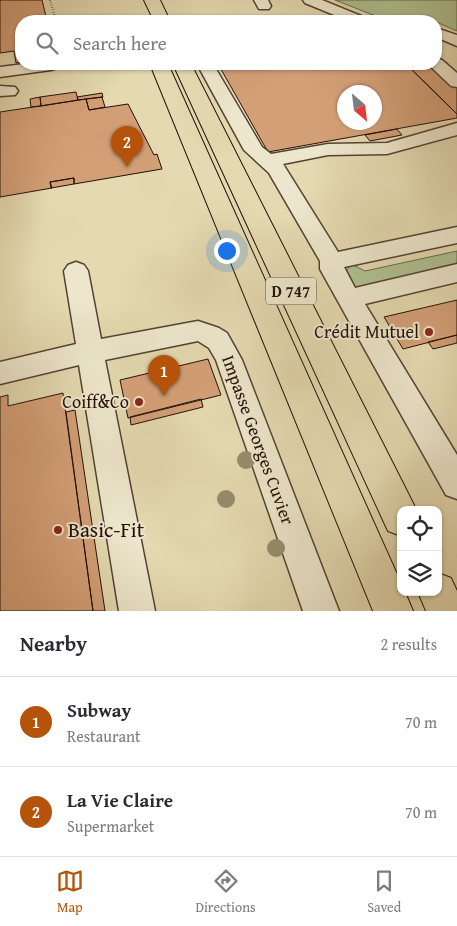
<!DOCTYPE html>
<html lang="en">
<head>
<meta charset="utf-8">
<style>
	:root { --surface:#fff; --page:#f2f2f3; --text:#2b2b33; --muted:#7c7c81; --line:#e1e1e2; --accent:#b45309 }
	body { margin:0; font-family:"Gentium Book Plus",serif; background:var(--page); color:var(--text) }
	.controls { position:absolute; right:15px; bottom:15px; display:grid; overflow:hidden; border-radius:10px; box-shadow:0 1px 4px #0004 }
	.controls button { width:45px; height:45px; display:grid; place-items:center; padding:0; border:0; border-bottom:1px solid var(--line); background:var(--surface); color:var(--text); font:25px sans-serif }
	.compass { position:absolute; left:337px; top:85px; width:45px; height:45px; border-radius:50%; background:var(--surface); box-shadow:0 1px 4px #0004; rotate:152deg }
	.you { position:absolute; left:226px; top:250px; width:18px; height:18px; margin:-12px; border:4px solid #fff; border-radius:50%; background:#1a73e8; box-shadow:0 0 0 8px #1a73e833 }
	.badge { display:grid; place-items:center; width:32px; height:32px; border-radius:50%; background:var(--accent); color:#fff; font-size:16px; font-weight:700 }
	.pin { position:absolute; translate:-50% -41px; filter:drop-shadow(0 1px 2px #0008) }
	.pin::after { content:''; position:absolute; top:26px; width:18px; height:15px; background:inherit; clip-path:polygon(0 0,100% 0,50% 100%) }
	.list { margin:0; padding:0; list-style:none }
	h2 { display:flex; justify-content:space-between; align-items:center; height:65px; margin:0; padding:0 20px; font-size:21px }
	h2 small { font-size:16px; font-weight:400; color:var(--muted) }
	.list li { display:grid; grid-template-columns:32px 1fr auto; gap:15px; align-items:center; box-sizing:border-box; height:90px; padding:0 20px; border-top:1px solid var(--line) }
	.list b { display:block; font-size:19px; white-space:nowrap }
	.list p { margin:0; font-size:16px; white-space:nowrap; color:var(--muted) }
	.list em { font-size:16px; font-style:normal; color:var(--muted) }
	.icon { flex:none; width:28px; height:28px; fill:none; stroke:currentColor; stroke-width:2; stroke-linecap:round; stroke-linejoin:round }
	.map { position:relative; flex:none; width:457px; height:611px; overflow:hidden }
	.search { position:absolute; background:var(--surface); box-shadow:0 1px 4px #0004; left:15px; right:15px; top:15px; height:55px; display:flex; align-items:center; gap:12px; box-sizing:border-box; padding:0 18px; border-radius:20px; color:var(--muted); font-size:19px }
	.sheet { height:245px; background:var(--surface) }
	nav { display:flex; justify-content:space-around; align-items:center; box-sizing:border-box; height:70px; border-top:1px solid var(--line); background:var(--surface); font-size:14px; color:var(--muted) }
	nav a { display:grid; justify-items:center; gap:2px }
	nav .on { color:var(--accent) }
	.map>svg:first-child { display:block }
	.green { fill:#afc090; stroke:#69684c }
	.building { fill:#d39f77; stroke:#231009; fill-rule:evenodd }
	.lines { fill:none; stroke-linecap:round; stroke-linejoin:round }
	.minor-casing { stroke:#534233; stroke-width:3 }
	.highway-casing { stroke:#231009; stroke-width:2 }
	.path { stroke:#231009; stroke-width:2; stroke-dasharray:0.5 2; stroke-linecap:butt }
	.minor { fill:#ede6cc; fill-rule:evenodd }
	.highway { fill:#e4d9b0; fill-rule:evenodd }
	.tree { fill:#958d6e }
	.poi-dot { fill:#8f2418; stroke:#ede6cc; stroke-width:2 }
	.labels { text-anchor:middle; stroke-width:4; stroke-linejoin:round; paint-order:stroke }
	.shield { fill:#ede6cc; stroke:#605044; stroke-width:1 }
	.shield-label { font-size:16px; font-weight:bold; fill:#231009 }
	.poi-label { font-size:18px; fill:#231009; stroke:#ede6cc; text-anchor:end }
	.street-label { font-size:18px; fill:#231009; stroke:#ede6cc }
	.near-poi-label { font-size:21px; fill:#231009; stroke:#ede6cc; text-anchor:start }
</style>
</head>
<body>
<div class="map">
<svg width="457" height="611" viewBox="0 0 457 611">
	<rect width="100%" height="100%" fill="#e4d9b0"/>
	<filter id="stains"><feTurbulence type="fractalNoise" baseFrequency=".004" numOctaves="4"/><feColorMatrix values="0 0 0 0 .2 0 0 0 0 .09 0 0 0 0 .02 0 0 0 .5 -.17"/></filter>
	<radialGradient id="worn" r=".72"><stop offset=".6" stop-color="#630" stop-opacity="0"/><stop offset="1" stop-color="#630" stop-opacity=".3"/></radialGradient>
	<path class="green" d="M335,0H457V31L434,21L378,17Z
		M457,251V268L357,289L353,287L345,273L351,264L365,271Z"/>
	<path class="building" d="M0,0H42L47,21H21V62L16,63L14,51L0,53Z
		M210,17L213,21H193L192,19Z
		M218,64H406L457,114V118L268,152ZM344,92H374V122H344Z
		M406,64H432L457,87V114Z
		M76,92L78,100L41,106L40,97Z
		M102,93L103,97L78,100L77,97Z
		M40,97L41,106L31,107L30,99Z
		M102,97L105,107L89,110L86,99Z
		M86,99L89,110L128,104L154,155L157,154L162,169L74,184V178L50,182L52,188L0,197V112Z
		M397,129L402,135L370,141L365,135Z
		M74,178V184L51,188L50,182Z
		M457,300V335L403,349L384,317Z
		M457,335V343L433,349L428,342Z
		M208,359L221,395L128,418L120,380Z
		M63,393L93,611H0V397L8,395V406Z
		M201,399L203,407L131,425L130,417Z
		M75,410L105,611H93L66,412Z"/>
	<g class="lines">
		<g class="minor-casing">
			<path id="minor" d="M254,0H268L271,6L269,9H259Z
				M303,0H322L366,18L368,21H349L305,3Z
				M436,28L457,35V46L436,37Z
				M436,58L442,60L457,73V87L451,86L430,66L428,64H436Z
				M24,64H58L59,65L57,68L51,70L0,77V67Z
				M197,64H213L262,147L271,154L328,144L387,143L457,123V135L387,154L328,155L283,164L338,252L457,227V243L344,267L355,288L457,264V282L365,304L457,455V499L446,495L320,269V261L269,173L244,150Z
				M0,86L15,87L18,91L15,95L0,96Z
				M76,262L84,265L88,271L101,339L198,321L219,328L227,333L242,360L339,611H303L216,360L209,348L198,341L105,360L155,611H119L79,365L0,384V362L76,344L64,271L68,265Z"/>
		</g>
		<g class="highway-casing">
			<path id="highway" d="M144,0H160L170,21H154Z
				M150,64H168L401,583V592H405L413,611H373Z
				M173,64H191L414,505L415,510H401V536L388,531Z
				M438,573L451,578L457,591V611H426L418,592H438Z"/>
		</g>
		<path class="path" d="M50,0L56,21
			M375,20L385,21"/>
		<use href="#minor" class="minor"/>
		<use href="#highway" class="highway"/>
	</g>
	<g class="tree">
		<circle cx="246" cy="460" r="9"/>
		<circle cx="226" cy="499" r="9"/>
		<circle cx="276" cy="548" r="9"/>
	</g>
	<g class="poi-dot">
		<circle cx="429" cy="332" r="5"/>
		<circle cx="139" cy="402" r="5"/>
		<circle cx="58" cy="530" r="5"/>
	</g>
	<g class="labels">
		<rect class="shield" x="266" y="277.5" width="50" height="27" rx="4"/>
		<g class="shield-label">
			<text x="291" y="297">D 747</text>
		</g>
		<g class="poi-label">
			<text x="419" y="338">Crédit Mutuel</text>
			<text x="129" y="408">Coiff&amp;Co</text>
		</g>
		<g class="street-label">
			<text transform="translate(258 440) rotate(70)" y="6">Impasse Georges Cuvier</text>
		</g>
		<g class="near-poi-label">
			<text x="68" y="537">Basic-Fit</text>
		</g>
	</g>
	<rect width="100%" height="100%" filter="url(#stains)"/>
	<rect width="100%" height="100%" fill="url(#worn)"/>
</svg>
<div class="controls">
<button><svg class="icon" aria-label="locate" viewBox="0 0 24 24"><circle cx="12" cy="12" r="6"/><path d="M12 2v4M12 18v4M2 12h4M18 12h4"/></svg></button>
<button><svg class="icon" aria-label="layers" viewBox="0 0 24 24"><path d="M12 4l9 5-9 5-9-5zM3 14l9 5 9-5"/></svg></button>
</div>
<svg class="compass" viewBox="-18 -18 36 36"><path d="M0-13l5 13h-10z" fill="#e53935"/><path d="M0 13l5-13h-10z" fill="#7c7c81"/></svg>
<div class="you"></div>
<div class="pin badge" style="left:164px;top:396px">1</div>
<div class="pin badge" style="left:127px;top:167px">2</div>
<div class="search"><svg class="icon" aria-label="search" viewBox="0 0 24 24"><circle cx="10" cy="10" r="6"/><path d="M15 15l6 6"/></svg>Search here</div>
</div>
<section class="sheet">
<h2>Nearby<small>2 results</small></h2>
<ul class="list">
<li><span class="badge">1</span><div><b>Subway</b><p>Restaurant</p></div><em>70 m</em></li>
<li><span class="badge">2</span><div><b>La Vie Claire</b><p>Supermarket</p></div><em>70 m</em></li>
</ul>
</section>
<nav>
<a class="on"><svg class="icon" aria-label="map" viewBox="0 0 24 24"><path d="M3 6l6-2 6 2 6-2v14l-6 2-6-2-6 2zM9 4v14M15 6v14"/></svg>Map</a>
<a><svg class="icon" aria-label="directions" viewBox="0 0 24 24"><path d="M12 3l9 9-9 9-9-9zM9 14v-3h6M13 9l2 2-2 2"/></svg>Directions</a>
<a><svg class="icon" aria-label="saved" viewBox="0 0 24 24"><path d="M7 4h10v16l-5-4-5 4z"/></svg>Saved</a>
</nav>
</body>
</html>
